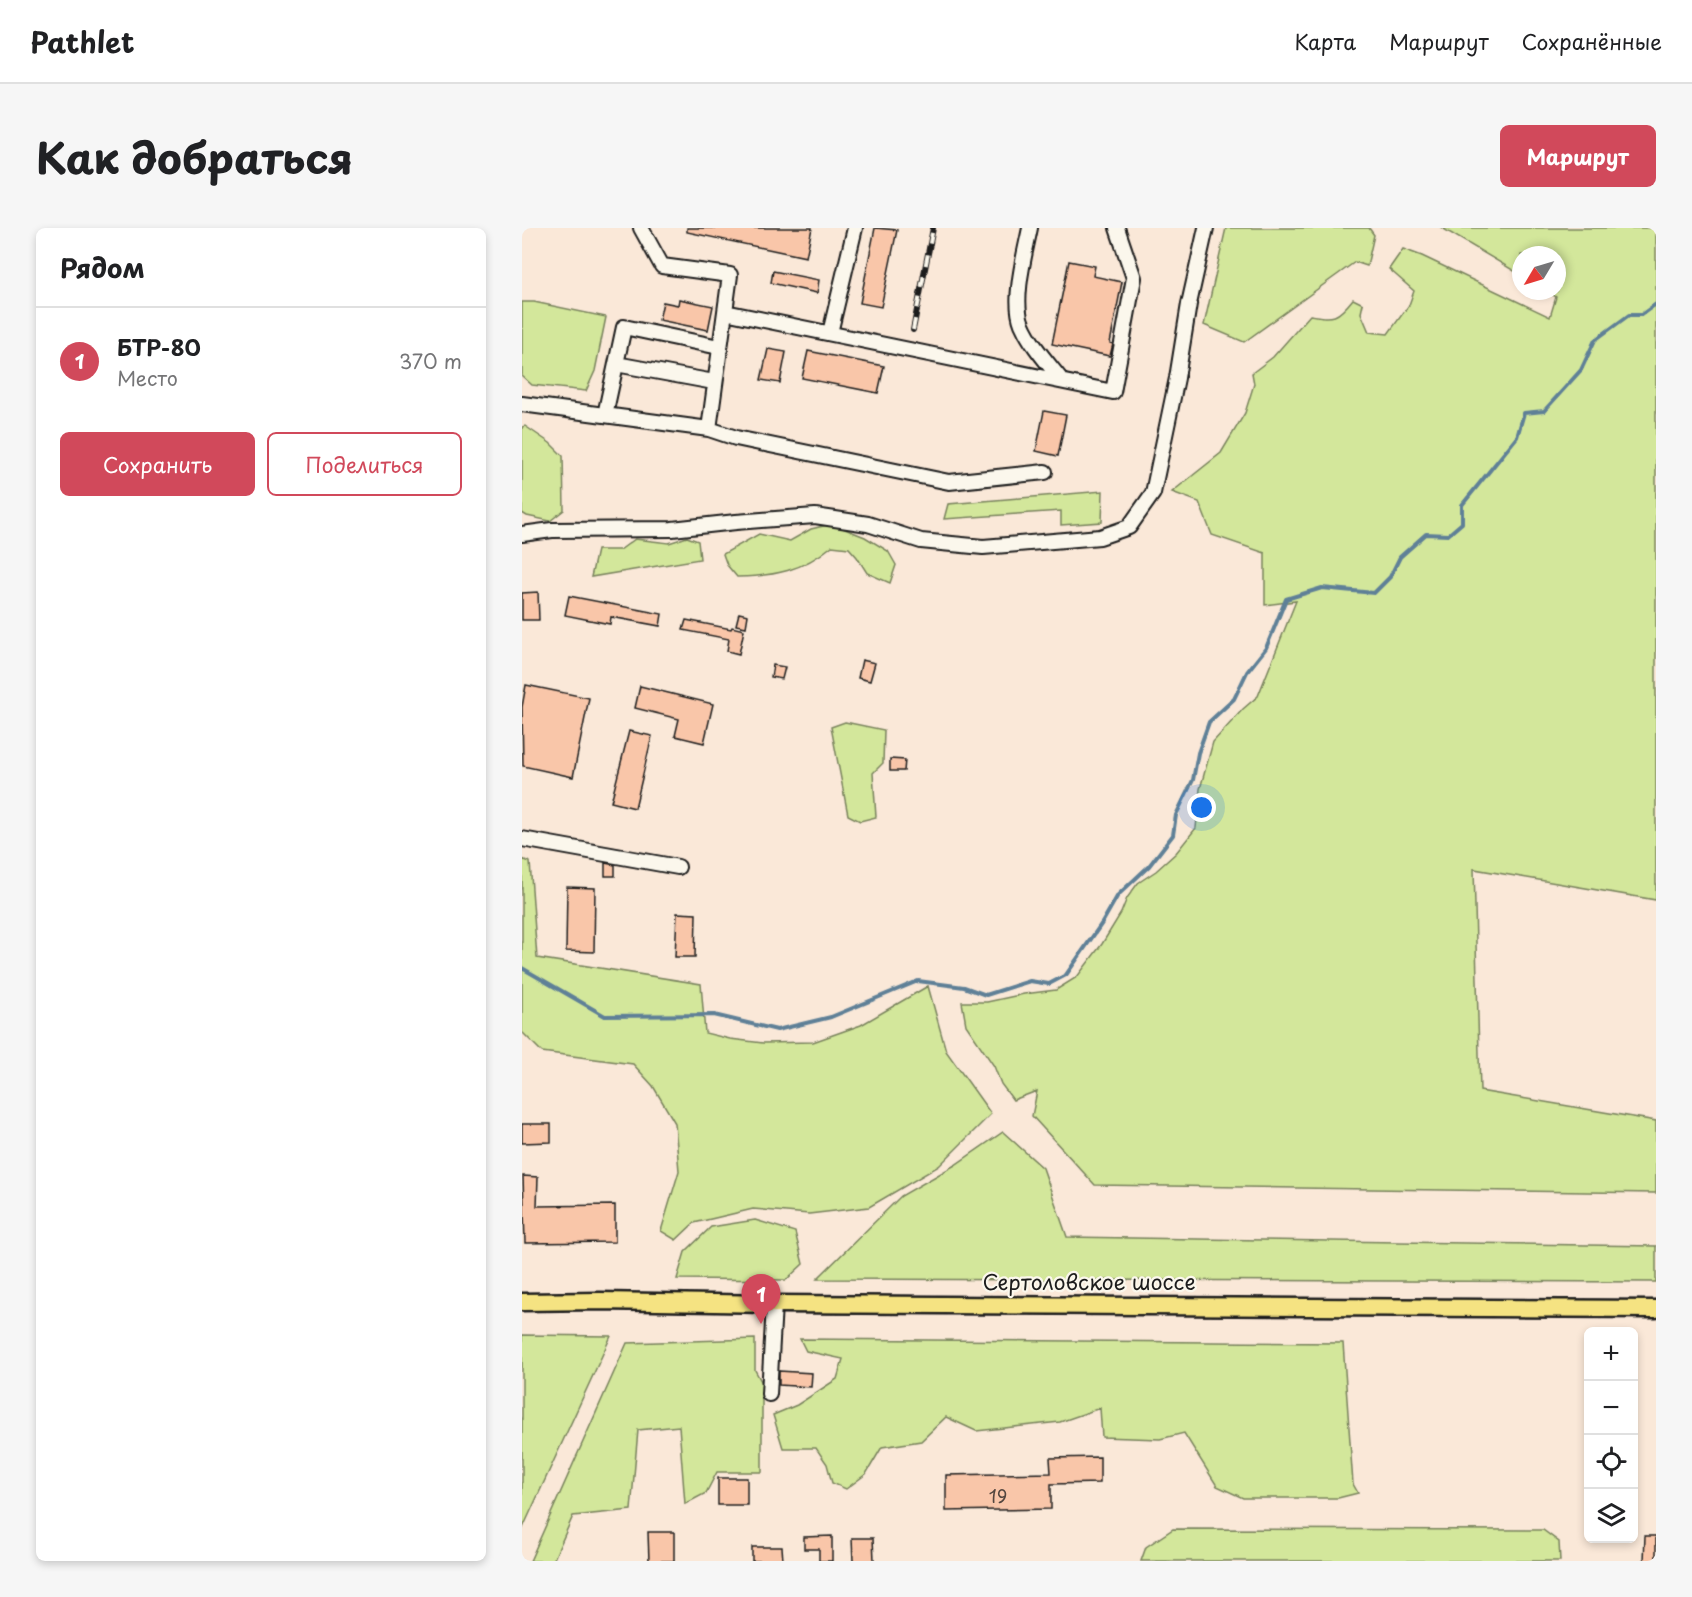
<!DOCTYPE html>
<html lang="ru">
<head>
<meta charset="utf-8">
<style>
	:root { --surface:#fff; --page:#f6f6f6; --text:#202124; --muted:#757577; --line:#e0e0e0; --accent:#d1495b }
	body { margin:0; font-family:"Playpen Sans",sans-serif; background:var(--page); color:var(--text) }
	.controls { position:absolute; right:18px; bottom:18px; display:grid; overflow:hidden; border-radius:9px; box-shadow:0 3px 9px #0003 }
	.controls button { width:54px; height:54px; display:grid; place-items:center; padding:0; border:0; border-bottom:2px solid var(--line); background:var(--surface); color:var(--text); font:30px sans-serif }
	.compass { position:absolute; left:990px; top:18px; width:54px; height:54px; border-radius:50%; background:var(--surface); box-shadow:0 3px 9px #0003; rotate:232deg }
	.you { position:absolute; left:680px; top:580px; width:21px; height:21px; margin:-15px; border:4px solid #fff; border-radius:50%; background:#1a73e8; box-shadow:0 0 0 9px #1a73e833 }
	.badge { display:grid; place-items:center; width:39px; height:39px; border-radius:50%; background:var(--accent); color:#fff; font-size:20px; font-weight:700 }
	.pin { position:absolute; translate:-50% -50px; filter:drop-shadow(0 2px 3px #0008) }
	.pin::after { content:''; position:absolute; top:32px; width:21px; height:18px; background:inherit; clip-path:polygon(0 0,100% 0,50% 100%) }
	.list { margin:0; padding:0; list-style:none }
	h2 { display:flex; justify-content:space-between; align-items:center; height:78px; margin:0; padding:0 24px; font-size:26px }
	h2 small { font-size:20px; font-weight:400; color:var(--muted) }
	.list li { display:grid; grid-template-columns:39px 1fr auto; gap:18px; align-items:center; box-sizing:border-box; height:108px; padding:0 24px; border-top:2px solid var(--line) }
	.list b { display:block; font-size:22px; white-space:nowrap }
	.list p { margin:0; font-size:20px; white-space:nowrap; color:var(--muted) }
	.list em { font-size:20px; font-style:normal; color:var(--muted) }
	.actions { display:flex; gap:12px; padding:18px 24px }
	.actions a { flex:1; padding:14px 0; border:2px solid var(--accent); border-radius:9px; text-align:center; font-size:21px; color:var(--accent) }
	.actions .main { background:var(--accent); color:#fff }
	.icon { flex:none; width:33px; height:33px; fill:none; stroke:currentColor; stroke-width:2; stroke-linecap:round; stroke-linejoin:round }
	.map { position:relative; flex:none; width:1134px; height:1333px; overflow:hidden; border-radius:9px }
	header { display:flex; align-items:center; gap:36px; box-sizing:border-box; height:84px; padding:0 30px; background:var(--surface); border-bottom:2px solid var(--line) }
	header strong { font-size:28px }
	nav { display:flex; gap:33px; margin-inline-start:auto; font-size:21px }
	.intro { display:flex; align-items:center; justify-content:space-between; box-sizing:border-box; height:144px; padding:0 36px }
	h1 { margin:0; font-size:42px }
	.button { padding:15px 27px; border-radius:9px; background:var(--accent); color:#fff; font-size:21px; font-weight:700 }
	main { display:flex; gap:36px; padding:0 36px }
	aside { flex:1; background:var(--surface); border-radius:9px; box-shadow:0 3px 9px #0003 }
	.map>svg:first-child { display:block }
	.green { fill:#d3e79b; stroke:#78825c; stroke-width:1.5 }
	.lines { fill:none; stroke-linecap:round; stroke-linejoin:round }
	.stream { stroke:#5f8097; stroke-width:4 }
	.building { fill:#f9c6a9; stroke:#1c1c1c; stroke-width:1.5 }
	.minor-casing { stroke:#1c1c1c; stroke-width:18 }
	.major-casing { stroke:#1c1c1c; stroke-width:21 }
	.minor { stroke:#fbf7ec; stroke-width:14 }
	.major { stroke:#f5e382; stroke-width:16 }
	.rail-casing { stroke:#1c1c1c; stroke-width:6 }
	.rail { stroke:#fbf7ec; stroke-width:4; stroke-dasharray:11; stroke-linecap:butt }
	.labels { text-anchor:middle; stroke-width:4.5; stroke-linejoin:round; paint-order:stroke }
	.number-label { font-size:18px; fill:#53463f }
	.street-label { font-size:21px; fill:#1c1c1c; stroke:#fbf7ec }
</style>
</head>
<body>
<header>
<strong>Pathlet</strong>
<nav><a>Карта</a><a>Маршрут</a><a>Сохранённые</a></nav>
</header>
<div class="intro"><h1>Как добраться</h1><a class="button">Маршрут</a></div>
<main>
<aside>
<h2>Рядом<small></small></h2>
<ul class="list">
<li><span class="badge">1</span><div><b>БТР-80</b><p>Место</p></div><em>370 m</em></li>
</ul>
<div class="actions"><a class="main">Сохранить</a><a>Поделиться</a></div>
</aside>
<div class="map">
<svg width="1134" height="1333" viewBox="0 0 1134 1333">
	<rect width="100%" height="100%" fill="#fae8d8"/>
	<filter id="ink" filterUnits="userSpaceOnUse"><feTurbulence type="fractalNoise" baseFrequency=".0167" numOctaves="2"/><feDisplacementMap in="SourceGraphic" scale="12" xChannelSelector="R" yChannelSelector="G"/><feConvolveMatrix kernelMatrix="1 2 1 2 8 2 1 2 1" color-interpolation-filters="sRGB"/></filter>
	<g filter="url(#ink)">
		<path class="green" d="M704,0H847L852,7L845,38L833,34L722,114L682,97Z
			M920,0H1134V672L952,641L958,863L1134,893V965L573,957L510,888L515,863L491,872L479,856L472,838L444,797L440,774H465L502,766L534,762L555,749L580,716L599,685L605,670L616,655L634,643L654,625L674,600L678,561L691,514L721,481L736,468L774,373L743,377V325L690,307L677,274L650,264L699,225L723,185L732,156L730,145L751,129L788,87C812,91 815,91 831,71L841,76L839,85L847,104L866,106L887,77L892,63L867,41L881,21L900,28L1028,89L1034,69L1025,63H1035V27H999V47Z
			M0,74H12L84,89L73,143L64,163L10,157L0,148Z
			M3,198L28,215L41,228L42,282L28,293L5,288L0,285V199Z
			M581,263L580,294L539,297V283L422,291L426,276Z
			M310,296L343,309L366,323L374,337L368,355L345,345L335,329L327,320L310,318C280,343 253,348 215,349L205,337L201,326L237,306L268,313L289,301Z
			M165,309L176,313L178,331L69,349L75,322H98L113,311L147,315Z
			M323,494L362,502L361,535L351,545L354,589L338,593L326,587L309,499Z
			M0,631L8,634L15,730L179,756L183,805L208,811L241,815L291,814L339,797L406,758L424,823L469,886L417,938L347,979L287,986L231,981L172,995L154,1012L139,1003L157,943L153,895L131,858L111,836L20,824L0,804Z
			M481,904L521,940L545,1009L1134,1018V1054L295,1051L379,968L433,937Z
			M233,992L273,1004L281,1036L264,1052L155,1051L163,1024L189,999Z
			M0,1107L89,1108L0,1302Z
			M233,1111V1142L240,1155V1244H195L184,1265L163,1276L157,1198L116,1202L109,1282L51,1288L31,1333H8L105,1115Z
			M278,1111L821,1115L831,1256L836,1265L816,1270H721L695,1258L662,1205L638,1211L580,1209L578,1180L538,1194L454,1203L424,1189L399,1213L360,1219L344,1246L324,1261L310,1255L305,1236L294,1220H261L251,1187L275,1177L315,1151L321,1131L284,1123Z
			M651,1301L1021,1302L1037,1314L1038,1333H619L624,1319Z"/>
		<g class="lines">
			<path class="stream" d="M0,740L83,788L192,787L255,802L309,789L396,753L442,759L464,767L508,753L527,756L544,747L580,695L596,667L627,638L651,607L654,587L671,552L676,525L687,494L712,471L725,444L744,420L764,371L800,360L852,365L868,349L878,329L904,306L926,307L940,295V277L995,209L1002,185L1022,183L1059,142L1073,112L1107,87H1119L1134,76"/>
		</g>
		<path class="building" d="M165,0H290L284,29L165,4Z
			M353,0L375,2L359,79L338,75Z
			M547,33L573,38L571,48L600,54L588,115L591,116L588,128L530,116Z
			M251,43L297,52L295,65L249,55Z
			M157,71L191,78L186,102L137,92L141,74L156,77Z
			M246,121L264,124L258,155L239,152Z
			M286,123L362,138L356,165L280,150Z
			M522,183L544,187L536,228L514,223Z
			M16,364L17,392H0V365Z
			M47,368L140,386L138,398L89,389L88,396L43,387Z
			M217,385L226,387L224,399L214,397Z
			M164,392L209,401L210,399L222,402L217,426L205,423L207,411L161,402Z
			M340,432L353,435L348,453L336,450Z
			M251,437L263,439L260,451L249,449Z
			M4,457L67,470L51,549L1,538L0,479Z
			M118,458L191,476L182,515L153,508L157,491L113,480Z
			M107,503L130,508L113,580L89,574Z
			M368,531L383,532L382,543H368Z
			M83,635L93,637V648H83Z
			M45,659L73,660L72,724L44,723Z
			M155,685L174,686L173,729H153Z
			M0,896H29V914L0,915Z
			M1,948L16,949L15,978L93,977V1014L3,1015Z
			M257,1143L290,1145L289,1159L257,1157Z
			M578,1229V1255L529,1256V1281L424,1283V1247L529,1245L528,1230Z
			M196,1250H225V1277H196Z
			M126,1304H152V1333H127Z
			M310,1308V1333H297V1321H282V1309Z
			M1123,1308H1134V1333H1122Z
			M330,1310H351L352,1333H331Z
			M230,1319H260L261,1333H230Z"/>
		<g class="lines">
			<g class="minor-casing">
				<path id="minor" d="M508,0C503,25 490,72 500,96C509,117 526,135 540,153
					M203,84L591,164L612,50L595,0
					M308,105L333,0
					M94,136L192,154
					M0,176L187,201L208,47L140,38L119,0
					M83,187L102,99L197,119
					M187,201L214,210L427,254L523,244
					M0,306L30,302L150,301L214,294L293,288L346,296L399,313L461,319L578,309L607,299L631,265L655,150L667,76L684,0
					M0,611L156,639
					M247,1166L252,1076"/>
			</g>
			<g class="major-casing">
				<path id="major" d="M0,1074L78,1073L252,1076L1134,1081"/>
			</g>
			<use href="#minor" class="minor"/>
			<use href="#major" class="major"/>
			<g class="rail-casing">
				<path id="rail" d="M391,102L411,0"/>
			</g>
			<use href="#rail" class="rail"/>
		</g>
	</g>
	<g class="labels">
		<g class="number-label">
			<text x="476" y="1275">19</text>
		</g>
		<g class="street-label">
			<text x="567" y="1062">Сертоловское шоссе</text>
		</g>
	</g>
</svg>
<div class="controls">
<button>+</button>
<button>−</button>
<button><svg class="icon" aria-label="locate" viewBox="0 0 24 24"><circle cx="12" cy="12" r="6"/><path d="M12 2v4M12 18v4M2 12h4M18 12h4"/></svg></button>
<button><svg class="icon" aria-label="layers" viewBox="0 0 24 24"><path d="M12 4l9 5-9 5-9-5zM3 14l9 5 9-5"/></svg></button>
</div>
<svg class="compass" viewBox="-18 -18 36 36"><path d="M0-13l5 13h-10z" fill="#e53935"/><path d="M0 13l5-13h-10z" fill="#757577"/></svg>
<div class="you"></div>
<div class="pin badge" style="left:239px;top:1096px">1</div>
</div>
</main>
</body>
</html>
